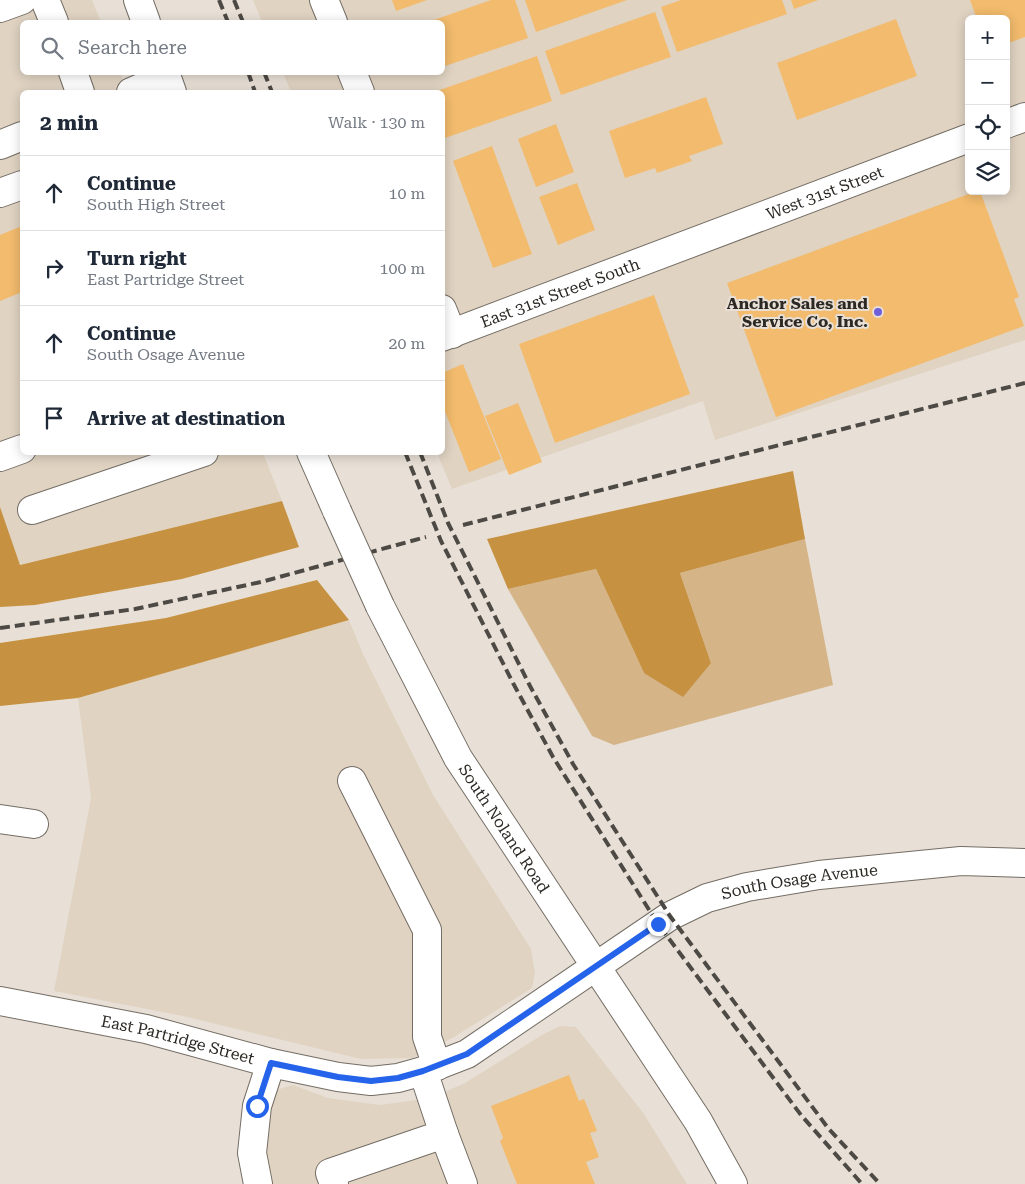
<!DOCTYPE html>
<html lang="en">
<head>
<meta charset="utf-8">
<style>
	:root { --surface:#fff; --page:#f6f6f7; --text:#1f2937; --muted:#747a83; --line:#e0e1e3 }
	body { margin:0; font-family:"Roboto Serif",serif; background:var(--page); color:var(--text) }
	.controls { position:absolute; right:15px; top:15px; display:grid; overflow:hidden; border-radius:8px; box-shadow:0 2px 12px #0003 }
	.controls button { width:45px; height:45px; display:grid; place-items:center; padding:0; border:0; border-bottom:1px solid var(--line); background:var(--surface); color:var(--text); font:25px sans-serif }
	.stop { position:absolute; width:15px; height:15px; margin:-11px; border:4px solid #2563eb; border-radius:50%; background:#fff }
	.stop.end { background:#2563eb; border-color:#fff; box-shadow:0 1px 5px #0008 }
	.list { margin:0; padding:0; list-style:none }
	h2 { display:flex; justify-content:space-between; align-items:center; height:65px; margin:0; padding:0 20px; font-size:21px }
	h2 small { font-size:16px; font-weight:400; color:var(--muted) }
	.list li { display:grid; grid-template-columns:32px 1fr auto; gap:15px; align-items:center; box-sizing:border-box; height:75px; padding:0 20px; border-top:1px solid var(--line) }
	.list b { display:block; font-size:19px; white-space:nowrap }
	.list p { margin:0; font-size:16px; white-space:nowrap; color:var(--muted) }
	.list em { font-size:16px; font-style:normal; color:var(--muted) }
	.icon { flex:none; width:28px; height:28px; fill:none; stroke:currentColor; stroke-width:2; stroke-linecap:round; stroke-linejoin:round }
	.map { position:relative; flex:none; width:1025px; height:1184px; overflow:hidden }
	.search { position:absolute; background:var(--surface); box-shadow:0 2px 12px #0003; left:20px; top:20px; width:425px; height:55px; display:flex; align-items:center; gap:12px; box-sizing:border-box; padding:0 18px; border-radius:8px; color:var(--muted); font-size:19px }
	.panel { position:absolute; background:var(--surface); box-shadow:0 2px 12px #0003; left:20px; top:90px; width:425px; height:365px; border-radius:8px }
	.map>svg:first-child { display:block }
	.built { fill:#e0d3c2; fill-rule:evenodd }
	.green { fill:#d5b488 }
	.forest { fill:#c69141 }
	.building { fill:#f2bb6d }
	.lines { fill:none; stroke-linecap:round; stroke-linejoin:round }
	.minor-casing { stroke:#746d64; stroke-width:30 }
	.major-casing { stroke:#746d64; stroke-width:30 }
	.minor { stroke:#fff; stroke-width:28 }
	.major { stroke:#fff; stroke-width:28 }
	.rail { stroke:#4d4944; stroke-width:4; stroke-dasharray:10 5; stroke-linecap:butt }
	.major-bridge-casing { stroke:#746d64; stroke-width:30; stroke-linecap:butt }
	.major-bridge { stroke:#fff; stroke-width:28 }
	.route { stroke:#2563eb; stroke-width:6 }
	.poi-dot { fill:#6f60da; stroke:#e8e0d6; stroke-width:2 }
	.labels { text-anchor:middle; stroke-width:4; stroke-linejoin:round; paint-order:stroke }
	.street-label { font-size:16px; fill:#2c2925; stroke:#e8e0d6 }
	.poi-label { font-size:16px; font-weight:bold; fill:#2c2925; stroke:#e8e0d6; text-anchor:end }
</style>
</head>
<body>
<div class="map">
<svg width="1025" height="1184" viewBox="0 0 1025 1184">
	<rect width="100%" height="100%" fill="#e8e0d6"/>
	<path class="built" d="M0,0H92L101,22H22V72L120,73L127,92H22V452L263,453L282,501L19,565L0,507Z
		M253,0H1025V340L715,440L703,401L452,489L437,453L442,452V92H291L283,73L442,72V22H262ZM969,19H1006V191H969Z
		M349,620L363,654L433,795L531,949L535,973L532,988L454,1037L412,1058L361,1059L183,1016L54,991L91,798L78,698Z
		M560,1026L576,1027L644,1114L687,1184H269L264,1160L266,1110L276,1090L293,1085L328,1098L380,1105L431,1098L465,1083L542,1035Z"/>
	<path class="green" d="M805,539L833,685L614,745L592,736L508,589L596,569L644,673L711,663L680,573Z"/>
	<path class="forest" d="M793,471L805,539L680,573L711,663L683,697L644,673L596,569L508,589L487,539Z
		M282,501L299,547L182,579L35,605L0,607V507L20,565Z
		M317,580L349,620L78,698L0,706V643L166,618Z"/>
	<path class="building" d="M392,0H427L396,11Z
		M491,0H515L528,38L442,67V22H428Z
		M525,0H627L536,32Z
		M681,0H782L787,14L677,52L661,7Z
		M791,0H818L794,9Z
		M970,0H1025V37L1006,44V19H977Z
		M655,12L671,57L561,95L545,51Z
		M896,19L917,76L797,120L777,63Z
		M537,56L552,101L442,139V92H434Z
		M706,97L723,144L689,156L692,161L657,173L655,168L625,178L609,131Z
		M556,124L574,172L536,187L518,139Z
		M492,146L532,254L493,268L453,161Z
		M577,183L595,230L558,245L539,197Z
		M977,191H980L1019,297L1014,299L1024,326L776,417L727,283Z
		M22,226V292L0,301V235Z
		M654,295L690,394L555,443L519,344Z
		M463,364L501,459L469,472L442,404V373Z
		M518,403L542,462L509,475L485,416Z
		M569,1075L579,1101L584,1099L597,1131L590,1133L599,1157L586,1162L595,1184H517L500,1141L503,1138L491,1106Z"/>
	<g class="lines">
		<g class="minor-casing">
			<g id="minor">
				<path d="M45,0L54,22"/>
				<path d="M324,0L333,22"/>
				<path d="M0,8L22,0"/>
				<path d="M73,72L80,92"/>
				<path d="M352,72L360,92"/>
				<path d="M131,92L166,77"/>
				<path d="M1006,124L1025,117"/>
				<path d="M0,145L22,136"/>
				<path d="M0,193L22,185"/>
				<path d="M442,309L452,334"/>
				<path id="s1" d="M442,337L969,138"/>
				<path d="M0,457L22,449"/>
				<path d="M32,510L204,452"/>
				<path d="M352,781L427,930V1037L437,1066"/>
				<path d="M0,819L34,824"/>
				<path id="s2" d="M0,1001L146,1029L271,1063L338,1077L371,1081L398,1078L423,1071L467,1054L670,916L707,898L747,887L819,875L961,861L1025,863"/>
				<path d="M444,1134L463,1184"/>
				<path d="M258,1184L252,1153L257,1106L271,1063"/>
				<path d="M334,1184L330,1173L444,1134L423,1071"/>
			</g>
		</g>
		<g class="major-casing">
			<g id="major">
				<path d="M138,0L146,22"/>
				<path d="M165,72L172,92"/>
				<path d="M311,452L337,511"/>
				<path id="s3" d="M380,606L458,758L698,1121L733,1184"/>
			</g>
		</g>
		<use href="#minor" class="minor"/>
		<use href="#major" class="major"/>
		<path class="rail" d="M219,0L228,22
			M234,0L243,22
			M248,72L255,92
			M264,72L272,92
			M405,452L441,541L513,683L553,757L658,924L801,1115L862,1184
			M420,452L448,523L530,686L573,764L670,916L828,1128L880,1184
			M463,525L1025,383
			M0,628L135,609L261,582L426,537"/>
		<g class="major-bridge-casing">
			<path id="major-bridge" d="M337,511L380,606"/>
		</g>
		<use href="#major-bridge" class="major-bridge"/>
	</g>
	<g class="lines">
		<path class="route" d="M257,1106L271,1063L338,1077L371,1081L398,1078L423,1071L467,1054L658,924"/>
	</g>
	<circle class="poi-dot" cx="878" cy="312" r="5"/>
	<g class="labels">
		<g class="street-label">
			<text dy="6" stroke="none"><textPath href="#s1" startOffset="409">West 31st Street</textPath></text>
			<text dy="6" stroke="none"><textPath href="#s1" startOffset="126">East 31st Street South</textPath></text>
			<text dy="6" stroke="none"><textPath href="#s3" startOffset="255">South Noland Road</textPath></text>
			<text dy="6" stroke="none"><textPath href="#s2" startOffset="861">South Osage Avenue</textPath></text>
			<text dy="6" stroke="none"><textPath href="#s2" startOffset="182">East Partridge Street</textPath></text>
		</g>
		<g class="poi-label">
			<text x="868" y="309">Anchor Sales and<tspan x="868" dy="18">Service Co, Inc.</tspan></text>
		</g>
	</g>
</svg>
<div class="controls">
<button>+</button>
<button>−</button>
<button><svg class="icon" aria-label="locate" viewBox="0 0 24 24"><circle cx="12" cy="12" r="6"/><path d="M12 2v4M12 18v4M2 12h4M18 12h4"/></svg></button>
<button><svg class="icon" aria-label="layers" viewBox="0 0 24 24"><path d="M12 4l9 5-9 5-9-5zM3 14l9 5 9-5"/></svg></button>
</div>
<div class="stop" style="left:257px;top:1106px"></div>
<div class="stop end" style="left:658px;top:924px"></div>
<div class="search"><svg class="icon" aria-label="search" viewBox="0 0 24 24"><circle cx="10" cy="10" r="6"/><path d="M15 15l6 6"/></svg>Search here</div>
<section class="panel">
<h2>2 min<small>Walk · 130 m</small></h2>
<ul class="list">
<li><svg class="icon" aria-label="ahead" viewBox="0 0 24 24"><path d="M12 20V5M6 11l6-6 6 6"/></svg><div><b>Continue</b><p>South High Street</p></div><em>10 m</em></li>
<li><svg class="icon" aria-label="right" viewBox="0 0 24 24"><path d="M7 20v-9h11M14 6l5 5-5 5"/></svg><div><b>Turn right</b><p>East Partridge Street</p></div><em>100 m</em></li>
<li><svg class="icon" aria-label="ahead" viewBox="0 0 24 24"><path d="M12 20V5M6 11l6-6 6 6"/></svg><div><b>Continue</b><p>South Osage Avenue</p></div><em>20 m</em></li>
<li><svg class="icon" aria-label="arrive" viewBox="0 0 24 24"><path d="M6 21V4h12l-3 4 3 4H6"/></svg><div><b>Arrive at destination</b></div></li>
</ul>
</section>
</div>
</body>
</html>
